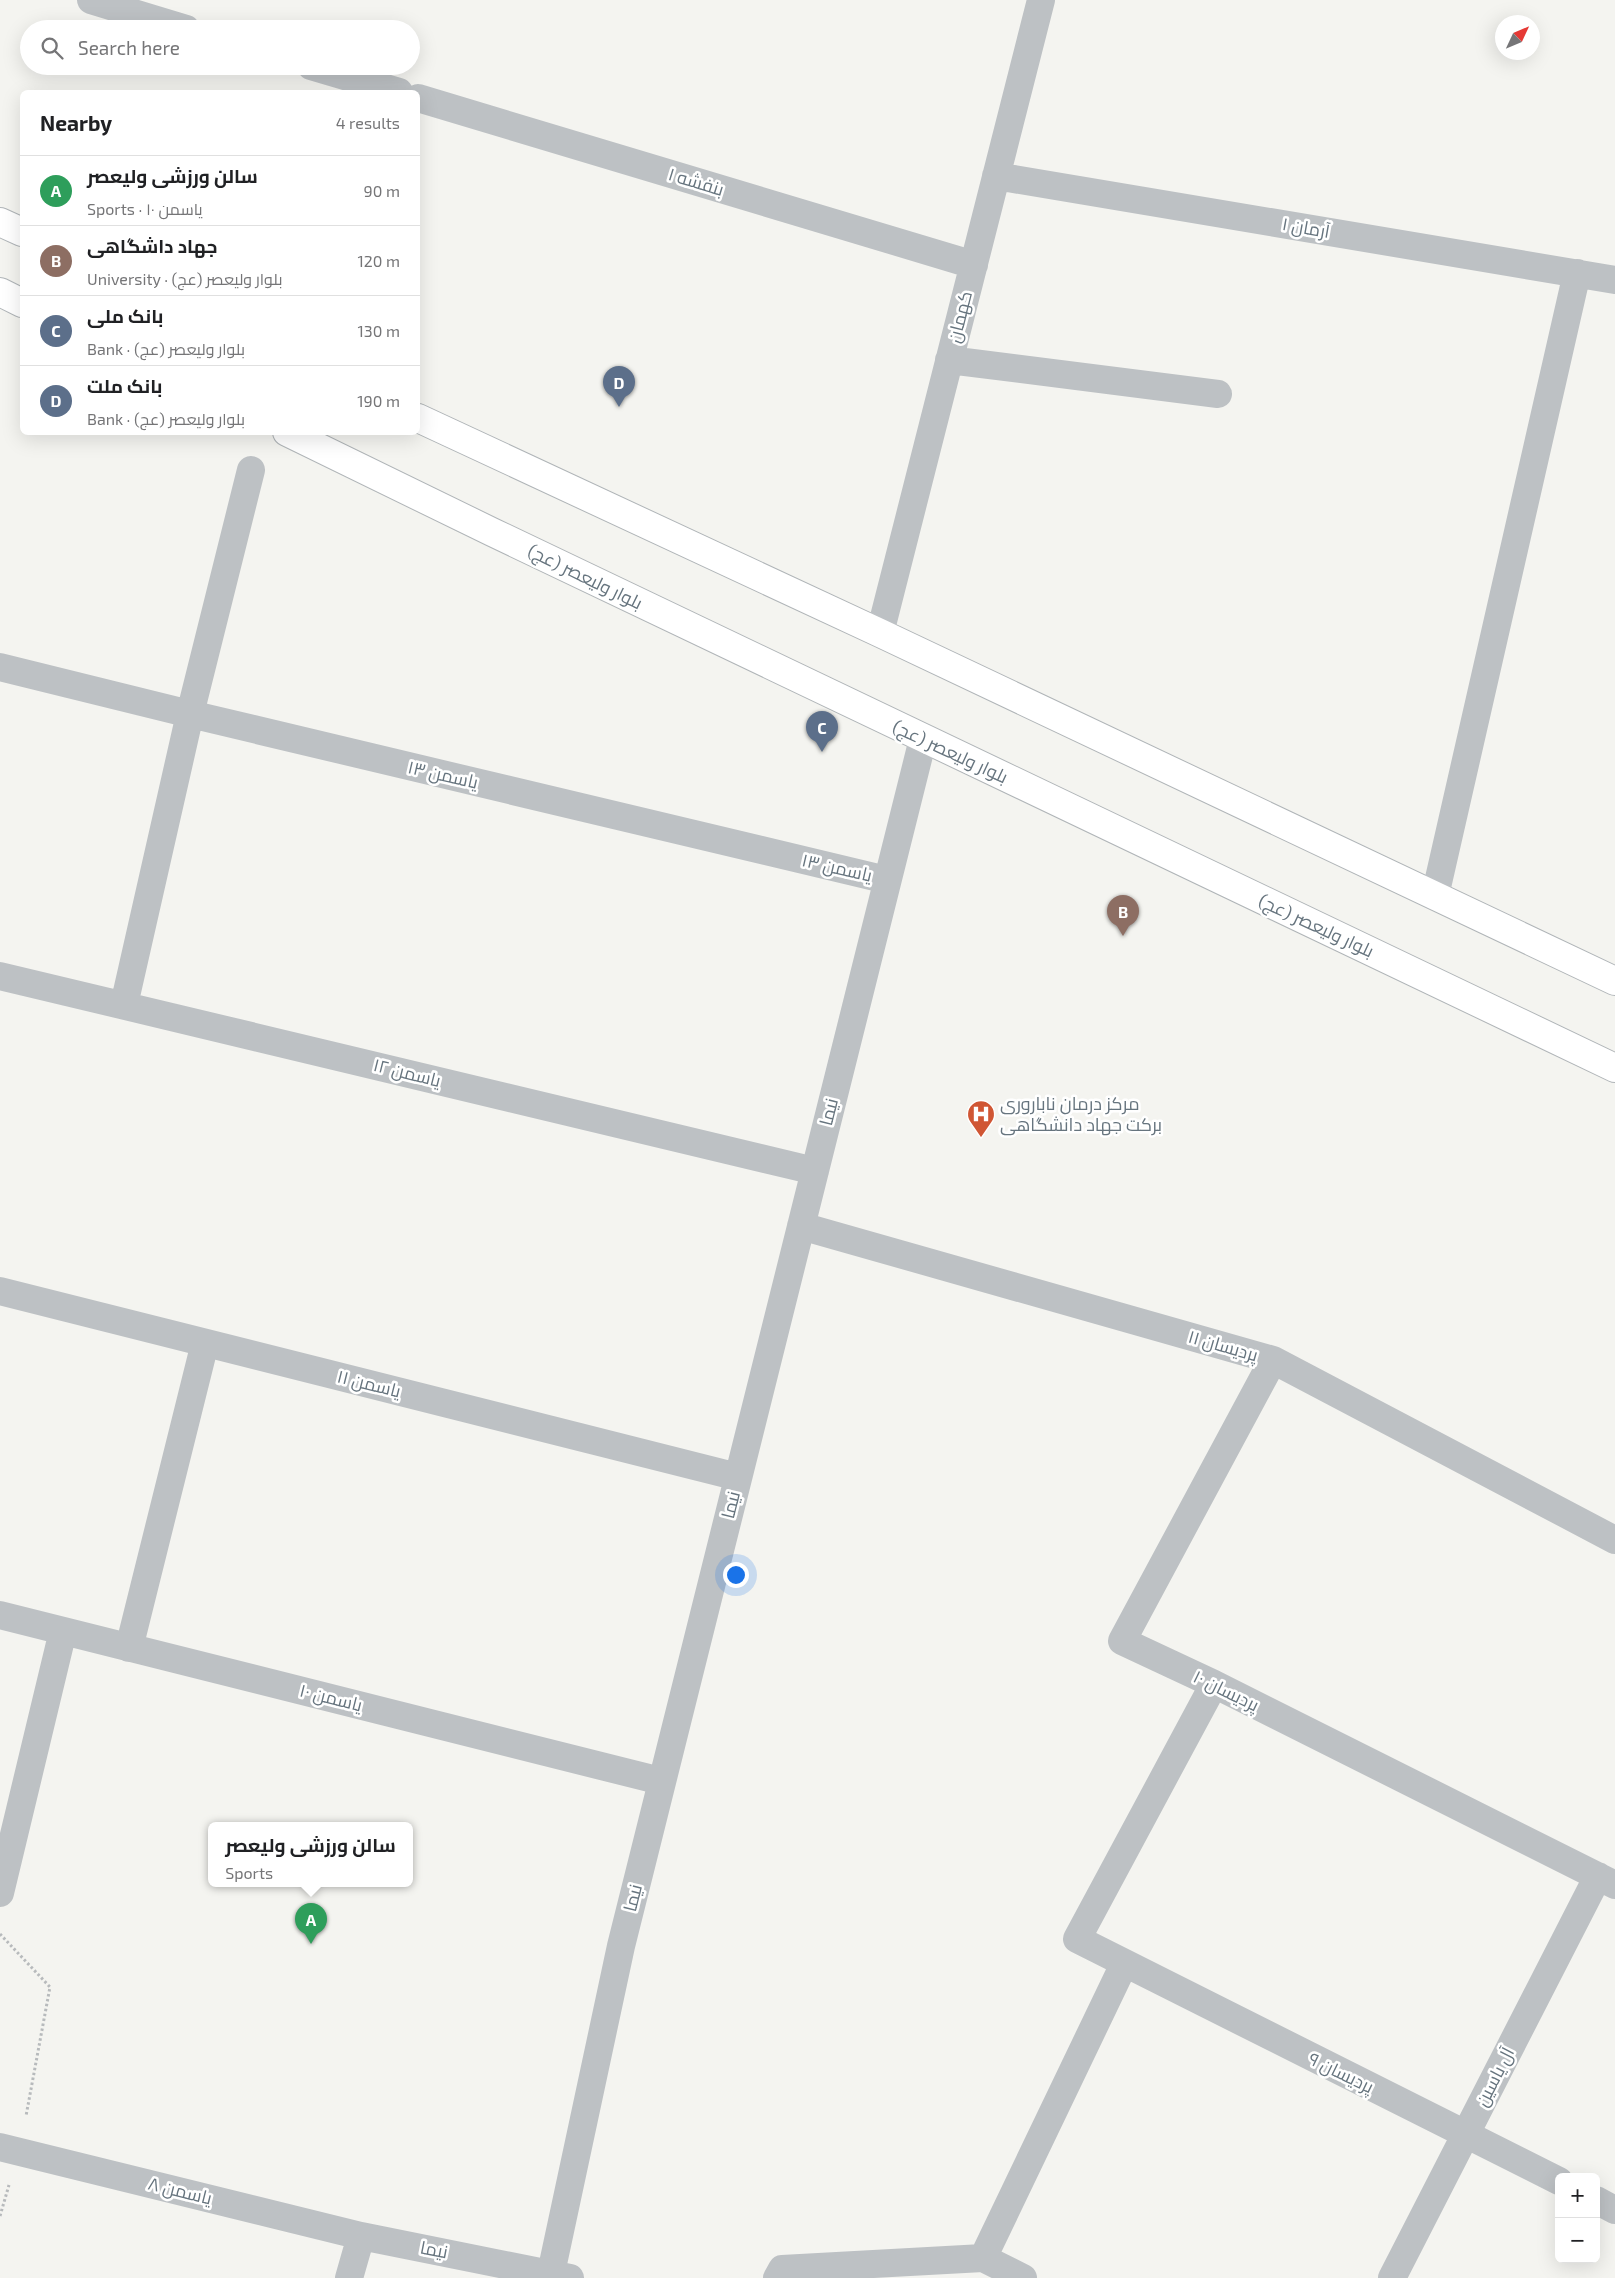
<!DOCTYPE html>
<html lang="en">
<head>
<meta charset="utf-8">
<style>
	:root { --surface:#fff; --page:#f2f2f2; --text:#202124; --muted:#757577; --line:#e0e0e0; --accent:#d05634 }
	body { margin:0; font-family:"Exo 2",Cairo,sans-serif; background:var(--page); color:var(--text) }
	.controls { position:absolute; right:15px; bottom:15px; display:grid; overflow:hidden; border-radius:8px; box-shadow:0 5px 20px #0002 }
	.controls button { width:45px; height:45px; display:grid; place-items:center; padding:0; border:0; border-bottom:1px solid var(--line); background:var(--surface); color:var(--text); font:25px sans-serif }
	.compass { position:absolute; left:1495px; top:15px; width:45px; height:45px; border-radius:50%; background:var(--surface); box-shadow:0 5px 20px #0002; rotate:46deg }
	.you { position:absolute; left:735px; top:1574px; width:18px; height:18px; margin:-12px; border:4px solid #fff; border-radius:50%; background:#1a73e8; box-shadow:0 0 0 8px #1a73e833 }
	.badge { display:grid; place-items:center; width:32px; height:32px; border-radius:50%; background:var(--accent); color:#fff; font-size:16px; font-weight:700 }
	.pin { position:absolute; translate:-50% -41px; filter:drop-shadow(0 1px 2px #0008) }
	.pin::after { content:''; position:absolute; top:26px; width:18px; height:15px; background:inherit; clip-path:polygon(0 0,100% 0,50% 100%) }
	.popup { position:absolute; left:208px; top:1822px; width:205px; height:65px; box-sizing:border-box; display:grid; place-content:center; border-radius:8px; background:var(--surface); filter:drop-shadow(0 1px 4px #0005); font-size:16px; white-space:nowrap; color:var(--muted) }
	.popup b { font-size:19px; color:var(--text) }
	.popup::after { content:''; position:absolute; left:50%; top:100%; margin-left:-10px; border:10px solid transparent; border-top-color:var(--surface) }
	.list { margin:0; padding:0; list-style:none }
	h2 { display:flex; justify-content:space-between; align-items:center; height:65px; margin:0; padding:0 20px; font-size:21px }
	h2 small { font-size:16px; font-weight:400; color:var(--muted) }
	.list li { display:grid; grid-template-columns:32px 1fr auto; gap:15px; align-items:center; box-sizing:border-box; height:70px; padding:0 20px; border-top:1px solid var(--line) }
	.list b { display:block; font-size:19px; white-space:nowrap }
	.list p { margin:0; font-size:16px; white-space:nowrap; color:var(--muted) }
	.list em { font-size:16px; font-style:normal; color:var(--muted) }
	.icon { flex:none; width:28px; height:28px; fill:none; stroke:currentColor; stroke-width:2; stroke-linecap:round; stroke-linejoin:round }
	.map { position:relative; flex:none; width:1615px; height:2278px; overflow:hidden }
	.search { position:absolute; background:var(--surface); box-shadow:0 5px 20px #0002; left:20px; top:20px; width:400px; height:55px; display:flex; align-items:center; gap:12px; box-sizing:border-box; padding:0 18px; border-radius:28px; color:var(--muted); font-size:19px }
	.panel { position:absolute; background:var(--surface); box-shadow:0 5px 20px #0002; left:20px; top:90px; width:400px; height:345px; border-radius:8px }
	.map>svg:first-child { display:block }
	.lines { fill:none; stroke-linecap:round; stroke-linejoin:round }
	.secondary-casing { stroke:#b0b5b8; stroke-width:30 }
	.path { stroke:#b7babc; stroke-width:3; stroke-dasharray:2.5 2.5; stroke-linecap:butt }
	.street { stroke:#bdc1c4; stroke-width:28 }
	.secondary { stroke:#fff; stroke-width:28 }
	.labels { text-anchor:middle; stroke-width:5; stroke-linejoin:round; paint-order:stroke }
	.street-label { font-size:18px; fill:#66747e; stroke:#fff }
	.poi-label { font-size:18px; fill:#66747e; stroke:#fff; text-anchor:start }
</style>
</head>
<body>
<div class="map">
<svg width="1615" height="2278" viewBox="0 0 1615 2278">
	<rect width="100%" height="100%" fill="#f4f4f0"/>
	<g class="lines">
		<g class="secondary-casing">
			<path id="secondary" d="M0,222L22,232
				M0,292L22,303
				M418,418L880,633L1615,981
				M287,432L492,532L1615,1068"/>
		</g>
		<path class="path" d="M0,1934L50,1987L26,2116
			M0,2216L9,2185"/>
		<path class="street" d="M91,0L186,29
			M311,66L399,92
			M418,98L974,265
			M996,176L1615,280
			M949,360L1218,394
			M880,633L1041,0
			M0,667L190,714L887,880
			M1435,896L1577,273
			M0,976L815,1171
			M124,1005L190,714L251,470
			M801,1226L1273,1360L1615,1540
			M0,1291L738,1477
			M1273,1360L1122,1641L1214,1684L1615,1885
			M0,1615L661,1781
			M129,1648L205,1343
			M1214,1684L1077,1939L1559,2181
			M0,1893L63,1631
			M0,2147L361,2236L570,2278
			M1596,2200L1615,2210
			M983,2258L1124,1964
			M551,2273L621,1946L923,739
			M349,2278L361,2236
			M777,2278L782,2269L983,2258L1023,2278
			M1392,2278L1598,1876"/>
		<use href="#secondary" class="secondary"/>
	</g>
	<defs>
		<g id="hospital-pin" transform="scale(1.4375)"><path d="M0 17L-7.5 6A9.5 9.5 0 1 1 7.5 6Z" fill="#d05634" stroke="#fff"/><path d="M-5-5h3v3.5h4V-5h3V5h-3V1.5h-4V5h-3Z" fill="#fff"/></g>
	</defs>
	<g fill-rule="evenodd">
		<use href="#hospital-pin" x="981" y="1114"/>
	</g>
	<g class="labels">
		<g class="street-label">
			<text transform="translate(696 182) rotate(17)" y="6">بنفشه ۱</text>
			<text transform="translate(1306 228) rotate(10)" y="6">آرمان ۱</text>
			<text transform="translate(960 317) rotate(-76)" y="6">کهمان</text>
			<text transform="translate(585 577) rotate(26)" y="6">بلوار ولیعصر (عج)</text>
			<text transform="translate(950 752) rotate(25)" y="6">بلوار ولیعصر (عج)</text>
			<text transform="translate(443 775) rotate(13)" y="6">یاسمن ۱۳</text>
			<text transform="translate(837 868) rotate(13)" y="6">یاسمن ۱۳</text>
			<text transform="translate(1316 926) rotate(25)" y="6">بلوار ولیعصر (عج)</text>
			<text transform="translate(407 1073) rotate(14)" y="6">یاسمن ۱۲</text>
			<text transform="translate(829 1112) rotate(-76)" y="6">نیما</text>
			<text transform="translate(1223 1346) rotate(16)" y="6">پردیسان ۱۱</text>
			<text transform="translate(369 1384) rotate(14)" y="6">یاسمن ۱۱</text>
			<text transform="translate(731 1505) rotate(-76)" y="6">نیما</text>
			<text transform="translate(1226 1691) rotate(26)" y="6">پردیسان ۱۰</text>
			<text transform="translate(331 1698) rotate(14)" y="6">یاسمن ۱۰</text>
			<text transform="translate(633 1898) rotate(-76)" y="6">نیما</text>
			<text transform="translate(1341 2073) rotate(26)" y="6">پردیسان ۹</text>
			<text transform="translate(1495 2077) rotate(-63)" y="6">آل یاسین</text>
			<text transform="translate(180 2191) rotate(14)" y="6">یاسمن ۸</text>
			<text transform="translate(434 2250) rotate(11)" y="6">نیما</text>
		</g>
		<g class="poi-label">
			<text x="1000" y="1110">مرکز درمان ناباروری<tspan x="1000" dy="21">برکت جهاد دانشگاهی</tspan></text>
		</g>
	</g>
</svg>
<div class="controls">
<button>+</button>
<button>−</button>
</div>
<svg class="compass" viewBox="-18 -18 36 36"><path d="M0-13l5 13h-10z" fill="#e53935"/><path d="M0 13l5-13h-10z" fill="#757577"/></svg>
<div class="you"></div>
<div class="pin badge" style="left:311px;top:1944px;background:#2e9e5b">A</div>
<div class="popup"><b>سالن ورزشی ولیعصر</b>Sports</div>
<div class="pin badge" style="left:1123px;top:936px;background:#8d6e63">B</div>
<div class="pin badge" style="left:822px;top:752px;background:#5c6f8a">C</div>
<div class="pin badge" style="left:619px;top:407px;background:#5c6f8a">D</div>
<div class="search"><svg class="icon" aria-label="search" viewBox="0 0 24 24"><circle cx="10" cy="10" r="6"/><path d="M15 15l6 6"/></svg>Search here</div>
<section class="panel">
<h2>Nearby<small>4 results</small></h2>
<ul class="list">
<li><span class="badge" style="background:#2e9e5b">A</span><div><b>سالن ورزشی ولیعصر</b><p>Sports · یاسمن ۱۰</p></div><em>90 m</em></li>
<li><span class="badge" style="background:#8d6e63">B</span><div><b>جهاد داشگاهی</b><p>University · بلوار ولیعصر (عج)</p></div><em>120 m</em></li>
<li><span class="badge" style="background:#5c6f8a">C</span><div><b>بانک ملی</b><p>Bank · بلوار ولیعصر (عج)</p></div><em>130 m</em></li>
<li><span class="badge" style="background:#5c6f8a">D</span><div><b>بانک ملت</b><p>Bank · بلوار ولیعصر (عج)</p></div><em>190 m</em></li>
</ul>
</section>
</div>
</body>
</html>
